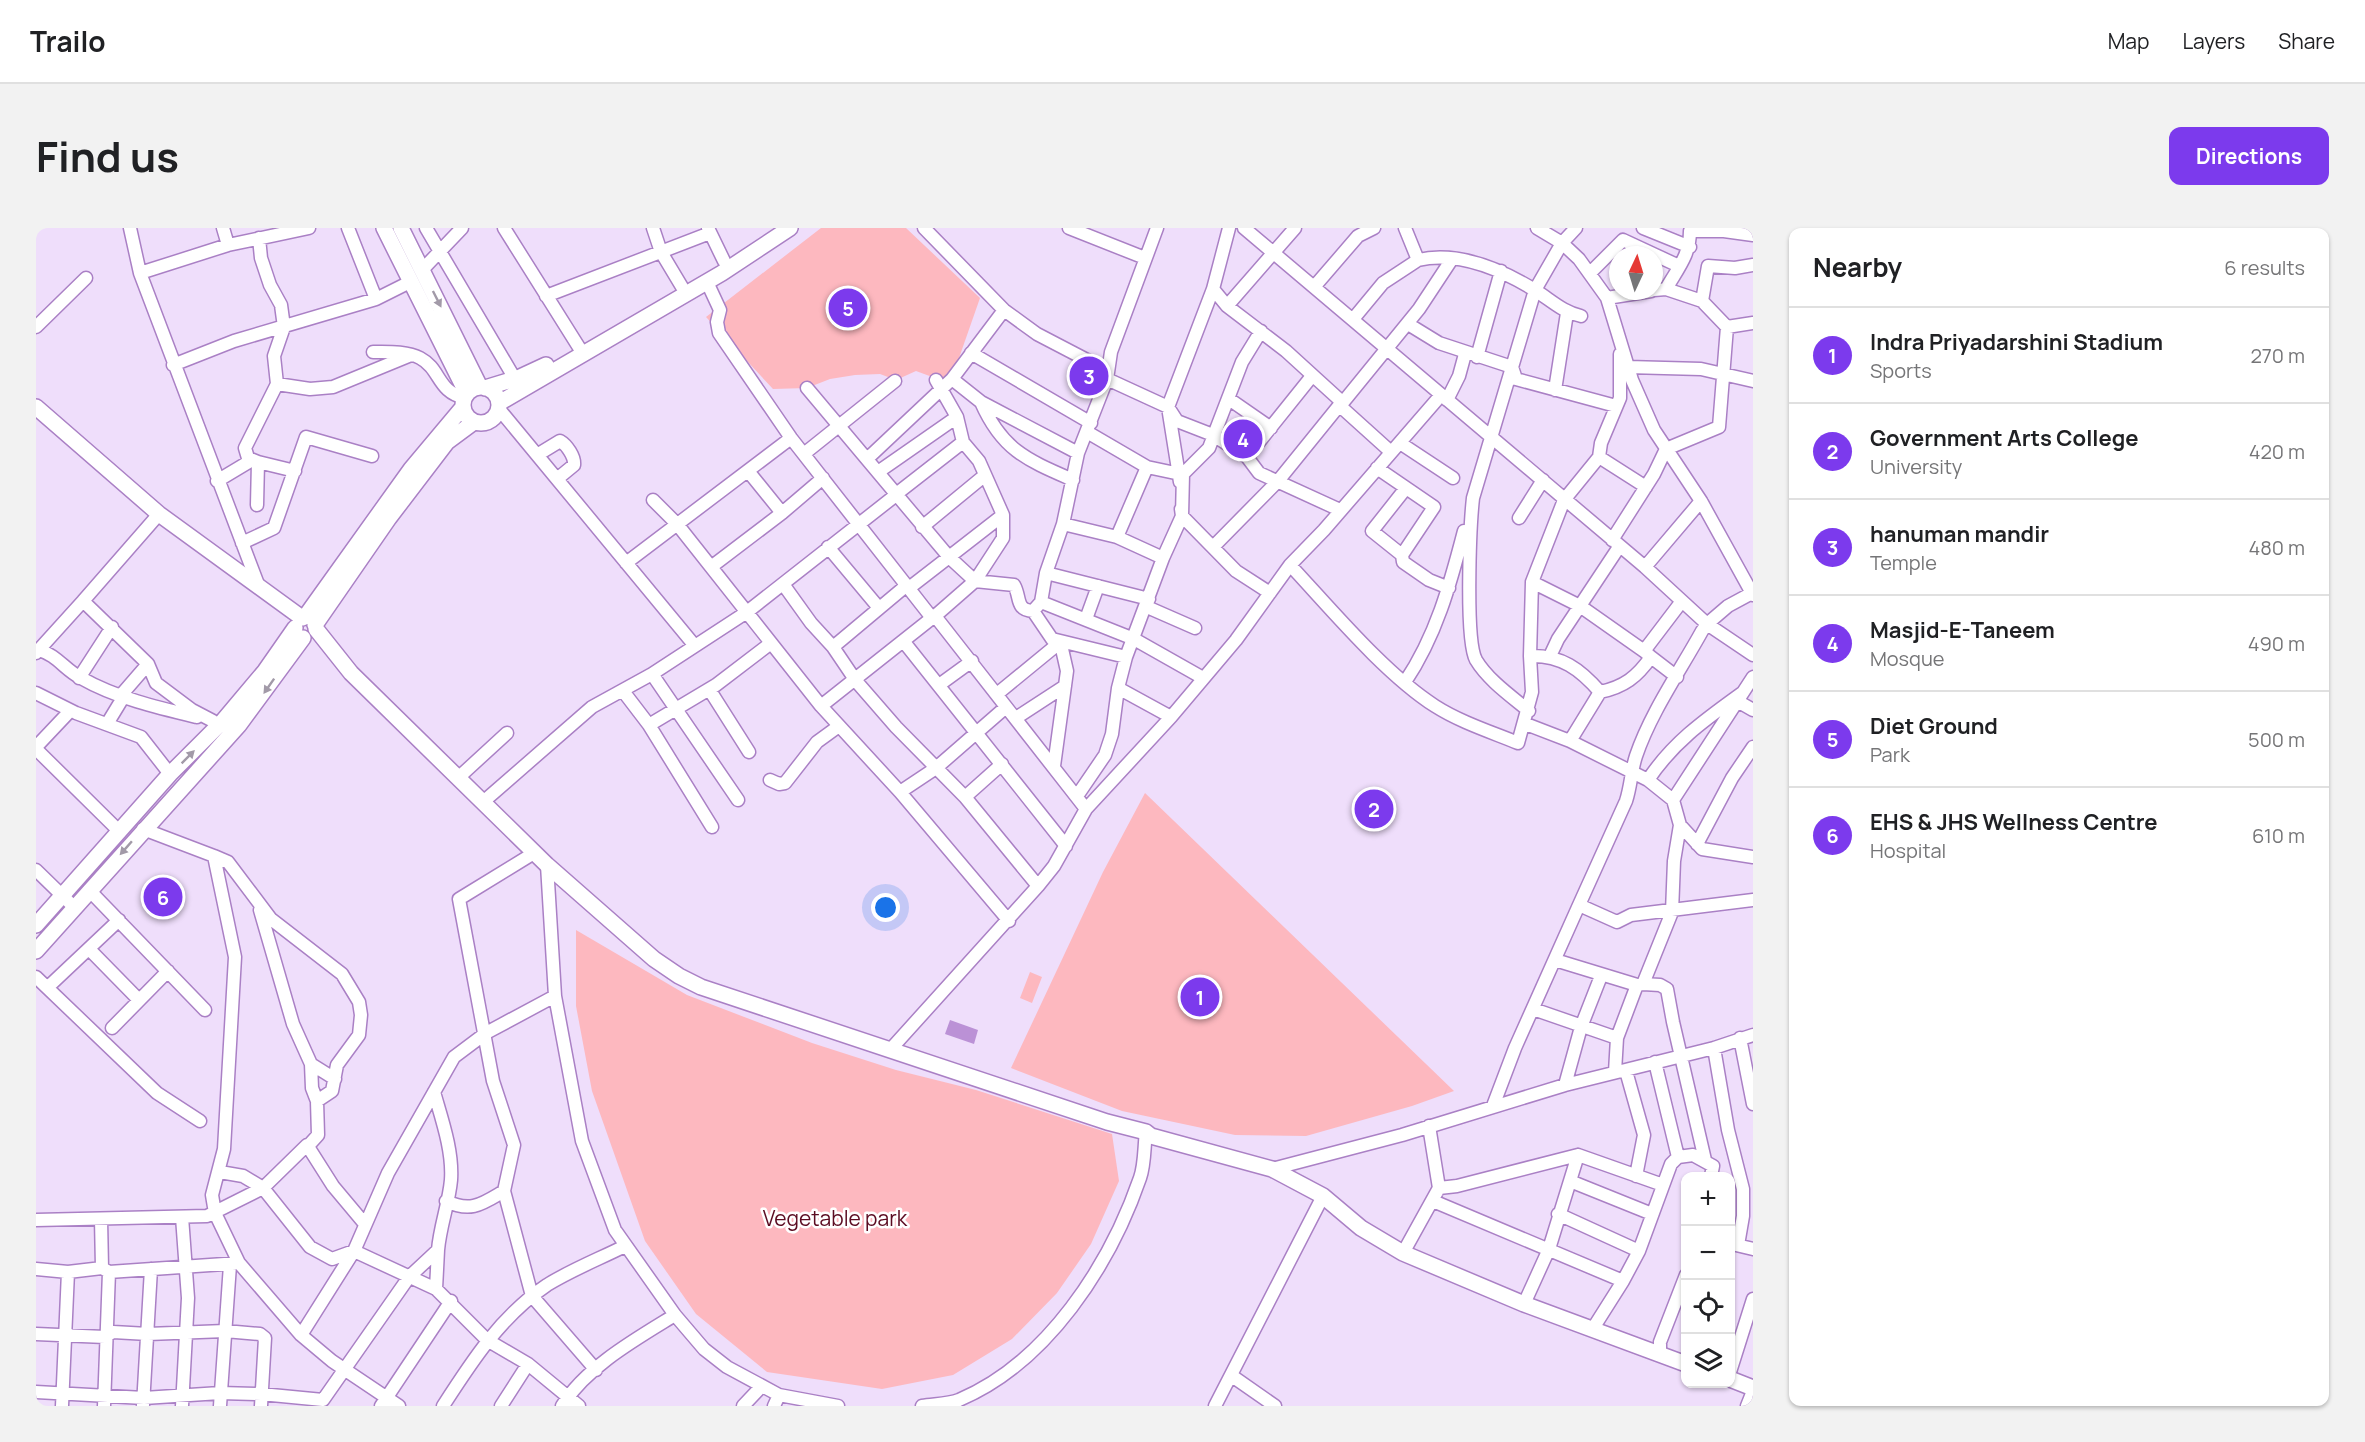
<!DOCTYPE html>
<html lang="en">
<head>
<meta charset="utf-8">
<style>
	:root { --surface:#fff; --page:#f2f2f2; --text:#202124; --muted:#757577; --line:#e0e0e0; --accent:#7c3aed }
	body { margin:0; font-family:Manrope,sans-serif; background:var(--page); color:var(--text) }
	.controls { position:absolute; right:18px; bottom:18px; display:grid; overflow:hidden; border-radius:12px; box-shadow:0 2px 4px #0004 }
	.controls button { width:54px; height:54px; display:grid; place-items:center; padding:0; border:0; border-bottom:2px solid var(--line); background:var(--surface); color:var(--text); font:30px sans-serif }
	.compass { position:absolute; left:1573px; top:18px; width:54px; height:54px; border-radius:50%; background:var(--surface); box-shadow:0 2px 4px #0004; rotate:4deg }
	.you { position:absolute; left:850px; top:680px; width:21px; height:21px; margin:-15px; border:4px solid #fff; border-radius:50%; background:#1a73e8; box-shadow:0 0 0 9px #1a73e833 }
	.badge { display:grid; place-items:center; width:39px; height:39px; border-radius:50%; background:var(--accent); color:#fff; font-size:20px; font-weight:700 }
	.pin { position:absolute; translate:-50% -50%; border:3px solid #fff; box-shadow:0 2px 6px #0006 }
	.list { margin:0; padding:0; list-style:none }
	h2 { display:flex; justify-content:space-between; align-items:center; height:78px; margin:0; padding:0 24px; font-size:26px }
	h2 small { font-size:20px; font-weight:400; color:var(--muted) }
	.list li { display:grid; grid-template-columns:39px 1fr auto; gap:18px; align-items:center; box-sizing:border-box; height:96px; padding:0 24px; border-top:2px solid var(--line) }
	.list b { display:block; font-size:22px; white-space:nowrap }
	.list p { margin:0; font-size:20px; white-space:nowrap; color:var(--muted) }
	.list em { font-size:20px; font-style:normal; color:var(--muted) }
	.icon { flex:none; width:33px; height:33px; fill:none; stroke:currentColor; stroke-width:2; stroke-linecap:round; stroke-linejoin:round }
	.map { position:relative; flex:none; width:1717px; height:1178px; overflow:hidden; border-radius:12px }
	header { display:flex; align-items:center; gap:36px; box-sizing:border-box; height:84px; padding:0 30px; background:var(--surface); border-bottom:2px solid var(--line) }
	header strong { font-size:28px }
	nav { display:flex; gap:33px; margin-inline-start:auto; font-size:21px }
	.intro { display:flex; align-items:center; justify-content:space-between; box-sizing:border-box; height:144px; padding:0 36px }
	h1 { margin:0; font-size:42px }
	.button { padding:15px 27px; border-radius:12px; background:var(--accent); color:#fff; font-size:21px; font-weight:700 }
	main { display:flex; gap:36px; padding:0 36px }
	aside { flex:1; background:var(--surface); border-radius:12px; box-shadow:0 2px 4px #0004 }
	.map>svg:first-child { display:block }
	.green { fill:#fdb8bf }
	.water { fill:#bb91d6 }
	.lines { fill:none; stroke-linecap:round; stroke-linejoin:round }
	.minor-casing { stroke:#aa80c5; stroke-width:15 }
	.major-casing { stroke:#aa80c5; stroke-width:18 }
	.minor { stroke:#fff; stroke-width:12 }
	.major { stroke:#fff; stroke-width:15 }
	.oneway { fill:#a29aa8 }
	.labels { text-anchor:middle; stroke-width:5; stroke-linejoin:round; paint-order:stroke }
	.park-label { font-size:21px; fill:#5c0c22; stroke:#fff }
</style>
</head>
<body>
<header>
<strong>Trailo</strong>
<nav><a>Map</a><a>Layers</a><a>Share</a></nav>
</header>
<div class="intro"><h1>Find us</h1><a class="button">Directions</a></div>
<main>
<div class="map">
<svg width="1717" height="1178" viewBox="0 0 1717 1178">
	<rect width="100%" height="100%" fill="#efdefb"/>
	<path class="green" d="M785,0H870L944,70L916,150H899L880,143L860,152L844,146L819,147L794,151L771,160L737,161L670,89Z
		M1109,565L1418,863L1376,878L1270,908L1199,907L1086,883L975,840L1067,644Z
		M540,702L651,767L776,815L860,842L940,862L1076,906L1083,953L1055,1016L1021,1065L976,1111L917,1147L846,1161L731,1144L660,1086L609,1013L556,863L540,778Z
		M994,744L1006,749L996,775L984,770Z"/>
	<path class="water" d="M914,792L942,802L938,816L909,806Z"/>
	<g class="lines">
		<g class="minor-casing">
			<path id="minor" d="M94,0L104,45L223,359
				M187,0L192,17
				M312,0L340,71
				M390,0L479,151
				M468,0L544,121
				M617,0L625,24L646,59
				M672,0L688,33
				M888,0L968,82L1001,106L1072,143
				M1033,0L1109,30
				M1193,0L1177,61L1191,78L1250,123L1306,174L1304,178L1355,224
				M1208,0L1609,339L1671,396L1692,378L1716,365
				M1501,0L1526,15L1543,31L1571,70L1596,152L1618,202L1665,273L1717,367
				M1607,0L1654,19
				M1688,3L1717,7
				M1382,32C1421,23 1464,41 1497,61C1514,71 1526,84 1545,88
				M386,42L426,0
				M1555,44L1587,12L1643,38
				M104,45L192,17L273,0
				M671,54L684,82L681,94L683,105L755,210L896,390L899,388
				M1278,59L1322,8L1338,0
				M1630,61L1666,73
				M1618,62L1630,61C1642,40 1654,27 1654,3H1688L1689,0
				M510,68L674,5
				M1571,70L1615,63
				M1191,78L1259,0
				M1318,90L1347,55L1382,32L1369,0
				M1372,96L1403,115L1476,139L1480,151L1580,178
				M0,99L50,50
				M1691,99L1717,95
				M337,124C352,124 371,123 384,130C405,141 401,164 429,170
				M935,125L1055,195
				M1584,126V170L1565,215L1563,229L1528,272L1496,354L1544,378L1608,423
				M1441,129L1465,43
				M137,137L198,113L340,71L374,54
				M1592,139L1665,141L1717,153
				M916,151L945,174L1042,225
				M1071,151L1132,179L1141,193L1177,207L1211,229L1223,245L1304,282
				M241,156L274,161L297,159L375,127
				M771,160L913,329L967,287
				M1519,162L1531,85
				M1193,171L1235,200
				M1411,172L1423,148L1429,126
				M945,174C966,222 991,232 1037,252
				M1304,178L1383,81L1416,31
				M463,181L659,418
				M1051,204L1111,239L1144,246
				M1364,215L1417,250
				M769,225L859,153
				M501,227L524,213C531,217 539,229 538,237L521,251
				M1211,229L1276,148
				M1563,229L1610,259
				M831,231L916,151L968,82
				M222,234L259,243
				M1341,240L1398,279L1366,327
				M712,243L746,285
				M842,244L921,189
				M181,253L216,232
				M1144,254L1132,179L1177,61
				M1370,260L1336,303L1366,327L1367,334L1393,352L1413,360
				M859,267L927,214
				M617,272L641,296L785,478L864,564L973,693
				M221,277L222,234L212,230L209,220L241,156L238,128L248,99L245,77L234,57L225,30L223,10
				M1145,281L1146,288L1200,343L1234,365
				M1483,290L1507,252
				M1027,296L1081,309L1127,330
				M886,299L948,248
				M1081,309L1111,239
				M1576,312L1618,246L1630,221L1683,199L1691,99L1666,73L1672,38L1699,40L1717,37
				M206,315L238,300L270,209L336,228
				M1178,318L1242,253L1306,174
				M792,319L843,380
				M590,335L755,210
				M1254,337C1295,381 1349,446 1399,478C1424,494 1455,504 1482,515L1496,464L1494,428L1496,354
				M675,339L746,285L787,250
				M1609,339L1665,273
				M1010,345L1113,371
				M747,356L775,395L797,419L820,453L860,499L929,569L1002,658
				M873,360L913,329L939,353L967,310V287L943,233L927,214L921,189L900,152
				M47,373L123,286
				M1005,374L1098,411L1167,450
				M1111,376V379L1159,400
				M997,383L1016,411L1026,421L1031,443L1018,538
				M1050,391L1062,358
				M1016,411L1090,429
				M868,414L1030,618
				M797,419L871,357
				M3,422C21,427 29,442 45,450C80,470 123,480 161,489
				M0,425L47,373L112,436L120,455L156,482L177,493
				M1717,427L1671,396L1666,403C1644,443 1615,484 1600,528C1595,543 1595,558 1590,573L1543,677L1581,694L1595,687L1717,672
				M1494,428C1525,427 1544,441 1564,464
				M1514,428L1522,411L1583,319
				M1615,429L1641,449
				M616,446L702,572
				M43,450L76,399
				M1369,454C1400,408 1414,357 1428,303
				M903,457L936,433
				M1082,460L1135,489
				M673,461L713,524
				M587,463L613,497L676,599
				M0,465L40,485L105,509L134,546
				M1706,465C1670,491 1637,514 1612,552L1637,572L1644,597L1666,621L1717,629
				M961,466L1022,416
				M1703,474L1717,482
				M785,478L896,390
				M1493,483C1475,468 1452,452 1440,432C1429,412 1434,297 1437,270L1499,62L1526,15L1540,0
				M980,490L1029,458
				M71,496L85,473L86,466L112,436
				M1490,496L1534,513L1612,552
				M613,497L680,457L735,415
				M1534,513L1564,464C1588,459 1601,449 1615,429L1608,423L1646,373
				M0,519L34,483
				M0,521L84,604
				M422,550L471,505
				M734,552L743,556L749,555L781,514L803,498
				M864,564L900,540L970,479
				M1041,568L1069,527L1076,506L1082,460L1090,429L1127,330L1146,288L1147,246L1173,220L1206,134L1225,103
				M929,569L966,536
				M1637,572L1717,449
				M447,574L556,479L616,446L711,384L860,267
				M1050,581L899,388L939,353L978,357C985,369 979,382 997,383L1005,374L1010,345L1027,296L1042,225L1071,151L1075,124L1121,0
				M107,601L178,628L199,729L188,921L176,967L179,985L203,1035L265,1107L296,1133L363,1178
				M1661,616L1696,550L1717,519
				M498,625L423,671L457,853L478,917L468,963L496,1068L560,1142
				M178,628L192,634L235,691L306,746L323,774L325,787L323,807L301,837L296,863L281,873L282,907L272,918
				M511,637L519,768L546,913L579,1002L639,1087L668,1121L691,1139L743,1167L802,1178
				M0,642L38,679
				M53,662L169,782
				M224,682L257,796L275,836L276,860L281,873
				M53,721L103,772
				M1519,732L1601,757
				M0,749L121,865L164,893
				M1607,756L1624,757L1631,761L1637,794L1669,932
				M12,759L83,692
				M1497,781L1581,810
				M76,800L132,743
				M1704,810L1717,876
				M1678,820L1692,902L1707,961V988L1702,1017
				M854,822L1002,658L1018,638L1050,581L1135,489L1200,412L1254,337L1288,302L1405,167
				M1619,834L1642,929
				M275,836L299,851
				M1590,843L1608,907L1600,948
				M1579,844L1581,810L1601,757L1607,756L1636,684L1638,633L1644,597
				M1529,857L1545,799L1565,748
				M1457,878L1479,820L1543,677
				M1542,927L1627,957
				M1236,941L1366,907L1529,857L1678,820L1717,807
				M184,944L207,948L227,960L271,917L297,958L328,995
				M1534,953L1616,986
				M1403,960L1421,958L1542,927L1513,1021L1488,1076
				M410,973C435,985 446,976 468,963
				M1397,973L1587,1053L1556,1102
				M1522,986L1603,1023
				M65,991L66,1040
				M0,992L171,988L227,960L274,1019L296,1031L318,1023L352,945L418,829L450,805L519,768
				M1696,1016L1717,1021
				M1367,1025L1403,960L1393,898
				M0,1041L32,1044L66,1040L73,1044L203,1035
				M1587,1053L1603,1023L1635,936L1642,929L1657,927L1677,938L1675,948
				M400,1061L402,1022
				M0,1106L69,1109L77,1104L112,1106L189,1103L224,1106L229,1110L225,1178
				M265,1107L318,1023L400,1061L451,1112L492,1136L543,1178
				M1624,1127V1114L1650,1047
				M1694,1144L1717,1071
				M1196,1148L1239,1178
				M0,1164L108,1170L184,1165L225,1166L287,1172L373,1049L402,1022C404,998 413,975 415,952C417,923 406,892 398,864
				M107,1177L115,1041
				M26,1178L32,1044
				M68,1178L73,1044
				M146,1178L152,1070L146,989
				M184,1178L194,1037
				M345,1178L415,1073
				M407,1178C436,1133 465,1088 511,1057C535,1042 563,1031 589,1018
				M465,1178L492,1136
				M526,1178C550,1139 600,1111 639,1087
				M707,1178L725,1159
				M738,1178L743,1167
				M886,1178C898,1176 912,1176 923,1172C1011,1135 1074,1037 1104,950C1109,936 1108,919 1110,904
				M1179,1178L1287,968
				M1711,1178L1717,1163"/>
		</g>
		<g class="major-casing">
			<path id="major" d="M348,0L431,166
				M365,0L444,159
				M427 177a18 18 0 1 1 36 0a18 18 0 1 1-36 0Z
				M449,160L482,150L510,137
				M463,175L686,45L754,0
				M0,179L123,286L266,390
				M269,389L375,241L427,179
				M279,397L353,290L411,214L438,194
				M280,401L315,445L511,637L618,731L643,748L665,759L1071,894L1110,904L1115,908L1236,941L1287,968L1325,1000L1367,1025L1488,1076L1650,1136
				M0,697L134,546L186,494L229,443L259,400
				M0,723L203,497L267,410
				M1694,1151L1717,1160"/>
		</g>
		<use href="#minor" class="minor"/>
		<use href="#major" class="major"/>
	</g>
	<defs><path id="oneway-solid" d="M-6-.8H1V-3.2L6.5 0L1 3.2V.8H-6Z" transform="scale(1.5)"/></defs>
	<g class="oneway">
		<use href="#oneway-solid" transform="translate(401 71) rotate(63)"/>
		<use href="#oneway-solid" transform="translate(233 458) rotate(125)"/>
		<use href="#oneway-solid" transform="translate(152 529) rotate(-45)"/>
		<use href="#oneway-solid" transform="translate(90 620) rotate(131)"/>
	</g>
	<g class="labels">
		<g class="park-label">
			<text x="799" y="998">Vegetable park</text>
		</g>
	</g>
</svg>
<div class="controls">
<button>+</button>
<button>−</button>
<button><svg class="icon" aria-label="locate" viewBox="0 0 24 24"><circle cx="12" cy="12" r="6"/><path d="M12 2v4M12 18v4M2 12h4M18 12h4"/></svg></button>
<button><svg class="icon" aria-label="layers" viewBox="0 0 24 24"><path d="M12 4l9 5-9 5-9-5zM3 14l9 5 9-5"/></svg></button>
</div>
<svg class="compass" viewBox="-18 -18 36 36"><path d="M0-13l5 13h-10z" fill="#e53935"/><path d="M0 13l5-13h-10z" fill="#757577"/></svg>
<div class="you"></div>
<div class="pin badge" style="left:1164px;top:769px">1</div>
<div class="pin badge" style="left:1338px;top:581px">2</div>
<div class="pin badge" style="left:1053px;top:148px">3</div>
<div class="pin badge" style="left:1207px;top:211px">4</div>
<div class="pin badge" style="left:812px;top:80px">5</div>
<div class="pin badge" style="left:127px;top:669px">6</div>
</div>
<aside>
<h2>Nearby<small>6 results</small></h2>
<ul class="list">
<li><span class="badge">1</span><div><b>Indra Priyadarshini Stadium</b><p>Sports</p></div><em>270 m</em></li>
<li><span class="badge">2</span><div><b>Government Arts College</b><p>University</p></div><em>420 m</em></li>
<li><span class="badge">3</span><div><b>hanuman mandir</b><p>Temple</p></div><em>480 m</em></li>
<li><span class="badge">4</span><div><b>Masjid-E-Taneem</b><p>Mosque</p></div><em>490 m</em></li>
<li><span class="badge">5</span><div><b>Diet Ground</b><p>Park</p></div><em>500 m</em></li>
<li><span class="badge">6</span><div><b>EHS &amp; JHS Wellness Centre</b><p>Hospital</p></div><em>610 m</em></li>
</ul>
</aside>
</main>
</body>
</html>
